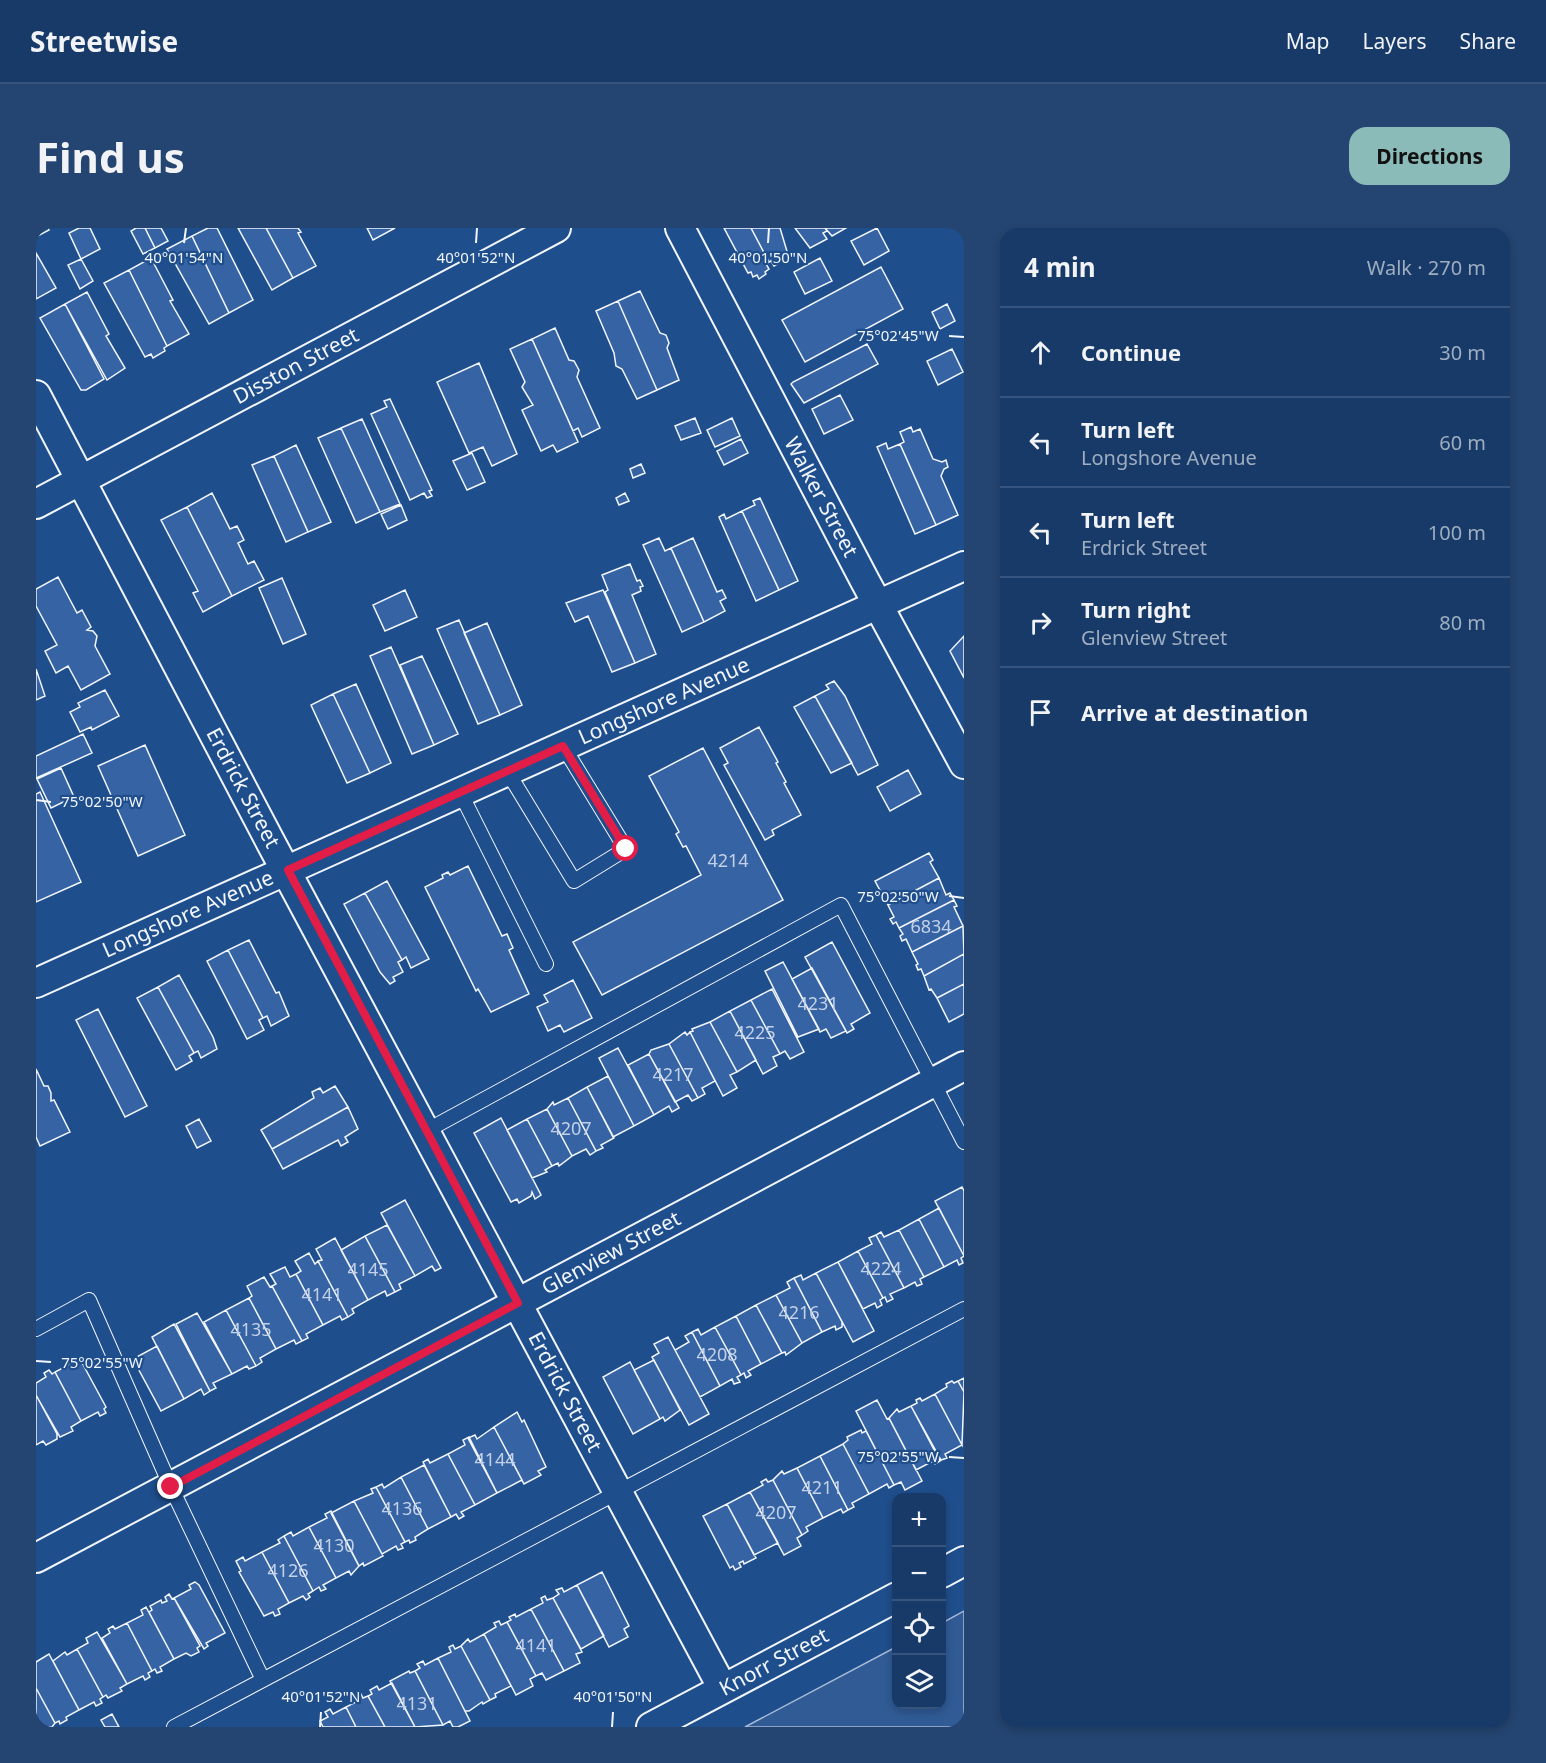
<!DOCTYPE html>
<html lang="en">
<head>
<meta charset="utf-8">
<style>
	:root { --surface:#173a69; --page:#244571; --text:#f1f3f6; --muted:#9eadc0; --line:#36547d; --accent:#8bbbb9 }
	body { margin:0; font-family:"Noto Sans",sans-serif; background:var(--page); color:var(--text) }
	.controls { position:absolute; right:18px; bottom:18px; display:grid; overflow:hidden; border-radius:12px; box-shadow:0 3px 9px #0003 }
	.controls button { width:54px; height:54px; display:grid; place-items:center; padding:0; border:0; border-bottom:2px solid var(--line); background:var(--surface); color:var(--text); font:30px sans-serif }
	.stop { position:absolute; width:18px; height:18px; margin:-14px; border:4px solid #e11d48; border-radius:50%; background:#fff }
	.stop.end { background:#e11d48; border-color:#fff; box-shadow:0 2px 6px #0008 }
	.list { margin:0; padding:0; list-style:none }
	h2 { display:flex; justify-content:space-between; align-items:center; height:78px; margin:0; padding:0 24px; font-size:26px }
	h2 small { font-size:20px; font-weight:400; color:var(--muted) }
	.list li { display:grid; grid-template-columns:39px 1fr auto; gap:18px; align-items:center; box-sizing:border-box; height:90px; padding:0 24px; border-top:2px solid var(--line) }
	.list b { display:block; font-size:22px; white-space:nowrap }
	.list p { margin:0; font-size:20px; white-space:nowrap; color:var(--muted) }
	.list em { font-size:20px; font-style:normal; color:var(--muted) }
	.icon { flex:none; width:33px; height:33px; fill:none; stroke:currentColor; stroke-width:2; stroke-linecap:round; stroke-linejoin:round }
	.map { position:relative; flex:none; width:928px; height:1499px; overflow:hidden; border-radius:18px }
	header { display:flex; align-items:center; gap:36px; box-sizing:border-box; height:84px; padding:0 30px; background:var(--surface); border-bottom:2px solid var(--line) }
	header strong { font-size:28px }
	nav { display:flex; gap:33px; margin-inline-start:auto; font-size:21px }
	.intro { display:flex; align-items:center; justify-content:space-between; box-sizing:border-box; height:144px; padding:0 36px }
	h1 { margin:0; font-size:42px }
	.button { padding:15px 27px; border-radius:18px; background:var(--accent); color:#111; font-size:21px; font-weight:700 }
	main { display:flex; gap:36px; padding:0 36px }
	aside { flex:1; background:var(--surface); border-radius:18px; box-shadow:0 3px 9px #0003 }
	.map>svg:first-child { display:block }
	.built { fill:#305b95; stroke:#a8bbd7; stroke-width:1.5 }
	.building { fill:#3563a3; stroke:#f2f6ff; stroke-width:1.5 }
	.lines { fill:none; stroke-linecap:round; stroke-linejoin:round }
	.lane-casing { stroke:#f2f6ff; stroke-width:16 }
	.street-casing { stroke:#f2f6ff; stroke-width:32 }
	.lane { stroke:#1f4e8c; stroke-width:14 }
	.street { stroke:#1f4e8c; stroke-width:28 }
	.route { stroke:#e11d48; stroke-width:8 }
	.ticks { fill:none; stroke:#f2f6ff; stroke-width:2 }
	.labels { text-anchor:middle; stroke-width:4.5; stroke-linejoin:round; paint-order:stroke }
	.number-label { font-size:18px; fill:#c3d1e8 }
	.street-label { font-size:21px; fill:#f2f6ff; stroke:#1f4e8c }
	.ticks-label { font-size:15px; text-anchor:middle; fill:#f2f6ff; stroke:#1f4e8c; stroke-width:4.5; stroke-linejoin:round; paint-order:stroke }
</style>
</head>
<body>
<header>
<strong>Streetwise</strong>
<nav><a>Map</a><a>Layers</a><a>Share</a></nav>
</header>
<div class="intro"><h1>Find us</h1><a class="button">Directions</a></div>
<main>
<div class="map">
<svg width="928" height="1499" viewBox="0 0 928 1499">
	<rect width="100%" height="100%" fill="#1f4e8c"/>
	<path class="built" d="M928,1383V1499H709L860,1419L861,1476H906V1395Z"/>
	<path class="building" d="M0,0H12L13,2L0,9Z
		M43,0H54L64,21L45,31L33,5Z
		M100,0H109L119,20L107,26L95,3Z
		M109,0H125L132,13L119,20Z
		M172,0H181L217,72L193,85L156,8Z
		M202,0H230L257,50L236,62Z
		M230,0H262L265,4L262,5L280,38L257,50Z
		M331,0H359L337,12Z
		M688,0H715L733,34L730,36L733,41L729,44L730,46L723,51L721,47L717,49L715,44L712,45Z
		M715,0H744L753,30L738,38L735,33L733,34Z
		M759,0H789L791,3L787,5L791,11L774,20Z
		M789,0H810L796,8Z
		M841,0L853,23L828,37L815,13Z
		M156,8L193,85L173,96L131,21Z
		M0,25L20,60L0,71Z
		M115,30L137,72L134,73L153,106L131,118L93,42Z
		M784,30L796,53L769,66L758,44Z
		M45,31L57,53L44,61L32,37Z
		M845,39L867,81L769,134L746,92Z
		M93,42L131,118L128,120L129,123L117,130L115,126L109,129L68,55Z
		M604,63L624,105L630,107L633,115L631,120L643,152L621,162L582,73Z
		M51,64L73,106L70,108L89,140L71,152L29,76Z
		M582,73L621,162L601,171L586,141L580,138L578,125L560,83Z
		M29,76L68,151L50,162H45L4,90Z
		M911,76L919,93L904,101L896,84Z
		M519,100L533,132L538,133L543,142L541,149L564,200L546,209L542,200L537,203L496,111Z
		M496,111L542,214L521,224L517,217L505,223L486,182L497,177L486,159L489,154L474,121Z
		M831,116L842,136L768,175L755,156L757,154Z
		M916,121L927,144L902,157L891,133Z
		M443,135L481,226L456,238L447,219L433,225L401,154Z
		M804,167L817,192L788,206L776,181Z
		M354,171L396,262L393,263L396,268L391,270L388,265L374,272L335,186L351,179L348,173Z
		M659,190L665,205L645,212L639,198Z
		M696,190L704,208L679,219L671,202Z
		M326,191L364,276L344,284L305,200Z
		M875,199L877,204L884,201L897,231L906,234L910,232L912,239L908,241L905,248L922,287L900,297L864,216L868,214L864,204Z
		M305,200L344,284L320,295L282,210Z
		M705,211L712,225L688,237L681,223Z
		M850,215L852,221L864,216L900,297L879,306L841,219Z
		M260,217L295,294L272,304L238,228Z
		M436,225L449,254L431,262L417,233Z
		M238,228L272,304L250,314L216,237Z
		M605,236L609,245L597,250L594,241Z
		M176,265L194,301L201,298L208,312L202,315L212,336L218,333L228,352L196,368L151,279Z
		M589,265L593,273L583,277L580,270Z
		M724,270L762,353L743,362L706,283L719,277L717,273Z
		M365,277L371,292L352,301L345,286Z
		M151,279L196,368L167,384L157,365L162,363L125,292Z
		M706,283L743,362L720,373L683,289L688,286L690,291Z
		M623,310L629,323L635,320L668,394L646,404L607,317Z
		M657,310L681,364L686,362L690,370L684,373L689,383L668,394L635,320Z
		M594,336L601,353L604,352L607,358L604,359L605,363L596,367L620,426L599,435L569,364L572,362L566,347Z
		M22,349L41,385L46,382L55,399L51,402L57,403L61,408L59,418L74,446L45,462L32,438L20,445L9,423L21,417L0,378V361Z
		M246,350L270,406L247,416L223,360Z
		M369,362L381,389L349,403L337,377Z
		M567,362L599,435L576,444L552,388L539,394L530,375Z
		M423,392L464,487L442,496L401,401Z
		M451,395L486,477L464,487L428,405Z
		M928,408V450L914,423Z
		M355,419L398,517L376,526L334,428Z
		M386,428L422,506L398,517L364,437Z
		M0,441L9,468L0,472Z
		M798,453L809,468L842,537L822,547L779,468L793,461L790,457Z
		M320,456L355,535L334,545L297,466Z
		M69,462L83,488L56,502L55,499L44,504L34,484L44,479L42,475Z
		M297,466L334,545L311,555L275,477Z
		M779,468L816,535L795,545L758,479Z
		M723,499L742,534L740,535L750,554L748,555L765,587L736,602L738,607L729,612L688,537L692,535L684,520Z
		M47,506L56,525L0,550V528Z
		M109,517L149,607L102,628L62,538Z
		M667,520L747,672L566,767L537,714L665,647L650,618L647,619L640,606L643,604L613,548Z
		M25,540L38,569L15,580L1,551Z
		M872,542L885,566L854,583L841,559Z
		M4,564L45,654L0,674V566Z
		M893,625L897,632L894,634L903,650L852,677L839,653Z
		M432,638L466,708L471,706L477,720L473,722L493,766L455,784L442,761L440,763L389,659L407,650L406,647L412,644L414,647Z
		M903,650L910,667L914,665L918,672L863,700L860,694L857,696L854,691L858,689L852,677Z
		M351,653L393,731L375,740L370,729L366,732L329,665Z
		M329,665L366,732L362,734L367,744L357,749L359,753L354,756L344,744L308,676Z
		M918,672L921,678L918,679L927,698L876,724L870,711L866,713L864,708L867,706L863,700Z
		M927,698L928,726L888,748L885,741L882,742L880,737L882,736L876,724Z
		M213,712L240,765L243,764L253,788L235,798L231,788L227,790L192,722Z
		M796,714L834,785L815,796L818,801L811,805L769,729Z
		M192,722L227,790L223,792L228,802L211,811L171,733Z
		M928,726V756L901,770L895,761L893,762L888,748Z
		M747,734L783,801L762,809L729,743Z
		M776,740L810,803L795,810L790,801L784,804L756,751Z
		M143,747L177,809L181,821L165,830L162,823L158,825L122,759Z
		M537,752L556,790L528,804L524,797L512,803L501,779L512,774L508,767Z
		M928,756V786L913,794L901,770Z
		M122,759L158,825L153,828L156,833L140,842L101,770Z
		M736,761L768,824L754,831L749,823L744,826L715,772Z
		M715,772L744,826L737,829L741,838L727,846L694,783Z
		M62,781L111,878L89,889L40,792Z
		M694,783L720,832L701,844L674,794Z
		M674,794L701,844L694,847L701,860L687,868L654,804L657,803L656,801Z
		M649,804L651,807L654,804L679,853L666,860L669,866L662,870L633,816Z
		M633,816L662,870L656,873L652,867L639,874L613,826L615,822Z
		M582,820L618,887L598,898L563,830Z
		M613,826L643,880L636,884L633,878L618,887L592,837Z
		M0,841L8,858H12L15,865V873L18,872L34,904L4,918L0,909Z
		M572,848L598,898L577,909L551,859Z
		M299,858L312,879L236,921L225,902L278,870L276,864L284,860L287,865Z
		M551,859L578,910L565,917L567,920L560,923L532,870Z
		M532,870L560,923L554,927L550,921L536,928L511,881L517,874L518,877Z
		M312,879L322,901L309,909L312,914L305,918L302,912L247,941L236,921Z
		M511,881L536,928L523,938L522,935L516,938L491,891Z
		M465,890L505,967L499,971L496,964L495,968L483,975L481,971L475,974L438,905Z
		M163,891L175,913L161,920L150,898Z
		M491,891L516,938L509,942L511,944L496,950L471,902Z
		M926,959L928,963V1028L899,973Z
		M369,972L405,1040L399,1043L396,1038L379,1048L345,985Z
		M903,980L928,1028L925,1030L927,1035L923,1037L921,1032L908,1039L883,991Z
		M883,991L908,1039L888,1049L863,1002Z
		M351,997L379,1048L363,1056L365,1061L359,1064L329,1008Z
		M863,1002L888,1049L884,1051L886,1056L881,1058L879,1054L868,1060L840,1007L845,1004L848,1009Z
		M840,1007L868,1060L854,1066L857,1071L851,1074L849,1069L847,1070L822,1023L836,1016L833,1010Z
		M329,1008L359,1064L351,1068L349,1063L332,1072L305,1022Z
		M299,1010L332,1072L316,1081L318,1085L312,1089L282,1033L286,1032L280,1021Z
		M822,1023L847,1070L844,1072L846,1077L841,1080L839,1075L827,1081L802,1034Z
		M273,1025L279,1036L282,1033L312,1089L306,1092L304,1088L287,1097L260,1046L265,1043L259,1033Z
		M802,1034L838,1103L817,1114L780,1045Z
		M249,1039L254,1049L260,1046L287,1097L270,1106L272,1110L266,1113L236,1058L240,1056L234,1046Z
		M780,1045L806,1094V1099L800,1102L799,1098L786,1104L758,1050L765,1047L767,1052Z
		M228,1049L234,1059L236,1058L266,1113L260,1116L258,1112L240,1121L213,1070L216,1068L211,1058Z
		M758,1050L786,1104L766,1115L740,1067L754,1060L751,1054Z
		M740,1067L766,1115L750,1127L749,1124L746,1125L720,1077Z
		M213,1070L240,1121L224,1130L226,1134L220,1138L190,1082Z
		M720,1077L746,1125L725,1136L700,1088Z
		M190,1082L220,1138L213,1141L211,1138L196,1146L168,1094Z
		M161,1085L196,1146L177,1155L180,1160L174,1163L140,1096Z
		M700,1088L725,1136L712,1143L715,1147L710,1150L708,1145L705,1147L679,1099Z
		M138,1096L174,1163L168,1167L165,1161L148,1171L116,1109Z
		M679,1099L705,1147L701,1149L704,1154L698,1156L696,1151L684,1158L656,1104L662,1101L665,1107Z
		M656,1104L684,1158L664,1169L639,1122L653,1114L649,1108Z
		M632,1109L673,1186L653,1197L616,1129L623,1125L618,1116Z
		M121,1118L148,1171L125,1183L97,1131Z
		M44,1131L70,1179L68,1181L70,1185L64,1188L62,1184L45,1193L19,1144Z
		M618,1132L644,1182L629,1193L627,1189L624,1191L598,1142Z
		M594,1134L624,1191L597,1206L567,1149Z
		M13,1142L16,1146L19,1144L45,1193L35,1199L37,1203L24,1209L0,1167V1155L10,1149L8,1145Z
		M928,1150V1164L922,1153Z
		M916,1153L918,1155L922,1153L928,1164L926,1217L899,1166L911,1159L910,1156Z
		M899,1166L926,1217L909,1226L911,1230L905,1232L875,1178L881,1175L880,1172L884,1170L886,1173Z
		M0,1167L21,1206V1211L10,1217L7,1213L0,1217Z
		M841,1172L851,1191L853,1190L886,1253L869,1262L865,1254L858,1257L820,1183Z
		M875,1178L904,1233L899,1236L897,1233L880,1242L853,1190L861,1181L863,1184Z
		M481,1184L486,1194L488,1192L510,1239L502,1243L505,1247L488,1256L458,1199Z
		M458,1199L486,1252L461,1265L432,1210L439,1207L441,1211Z
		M825,1202L826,1205L830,1203L858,1257L853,1260L851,1256L833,1266L807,1216L812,1212L811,1209Z
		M433,1209L461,1265L439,1277L412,1226L429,1217L427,1212Z
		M807,1216L833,1266L816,1275L818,1279L812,1282L784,1228Z
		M412,1226L439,1277L425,1284L428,1288L423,1291L420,1286L415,1289L387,1234L392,1231L394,1235Z
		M784,1228L812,1282L807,1285L805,1281L787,1290L761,1240Z
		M388,1237L415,1289L392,1301L365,1249Z
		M761,1240L787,1290L770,1299L772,1303L766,1307L737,1252L746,1243L748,1246Z
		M365,1249L392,1301L379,1309L380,1312L374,1315L373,1312L369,1314L340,1259L346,1256L348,1260Z
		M730,1251L732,1254L737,1252L766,1307L761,1310L765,1318L748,1327L714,1264L727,1257L725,1254Z
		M340,1259L369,1314L365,1316L367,1320L362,1322L360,1318L346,1326L318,1273L337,1265L335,1261Z
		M714,1264L742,1315L718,1327L691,1276Z
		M318,1273L347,1328L328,1338L327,1335L323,1338L295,1285Z
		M691,1276L720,1330L708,1336L707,1333L703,1335L705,1339L699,1342L697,1338L694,1340L667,1288Z
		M295,1283L323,1338L315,1347L313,1343L300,1350L273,1299L291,1290L289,1286Z
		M273,1299L300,1350L287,1357L290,1361L285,1363L283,1359L277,1363L248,1308L255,1304L257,1308Z
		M248,1308L277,1363L272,1366L274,1369L270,1372L267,1368L253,1375L226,1324L244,1315L242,1312Z
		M226,1324L253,1375L242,1381L244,1386L239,1388L237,1384L228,1388L203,1344L205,1343L200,1333L207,1329L209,1333Z
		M566,1344L593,1398L588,1401L592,1409L573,1419L541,1357Z
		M159,1354L163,1357L189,1405L170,1415L172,1418L168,1421L138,1370L155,1361L153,1357Z
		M541,1357L568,1408L545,1421L517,1370L523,1366L520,1362L526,1360L528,1364Z
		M133,1366L136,1371L138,1370L164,1418L161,1420L163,1424L155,1428L150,1425L138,1431L113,1384L116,1382L114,1378L125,1372L126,1375L131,1373L129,1369Z
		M509,1368L511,1372L517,1370L546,1424L540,1426L544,1435L528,1443L495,1381L507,1375L505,1370Z
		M110,1379L138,1431L124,1439L126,1443L121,1445L119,1441L116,1443L91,1395L107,1387L105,1382Z
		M495,1381L528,1443L510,1452L506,1445L500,1448L471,1394L475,1392L473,1389L479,1386L480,1389Z
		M463,1393L465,1397L471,1394L500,1448L494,1451L497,1458L480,1467L448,1406L460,1399L458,1395Z
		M91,1395L116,1443L112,1445L114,1449L109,1452L107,1448L91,1456L66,1410L74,1405L72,1401L77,1398L79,1401Z
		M61,1404L91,1456L84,1460L86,1463L72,1470L70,1467L67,1469L41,1421L52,1415L50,1410Z
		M448,1406L475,1458L459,1466L460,1469L454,1472L425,1418L432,1411L434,1414Z
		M417,1417L419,1421L425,1418L454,1472L447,1476L446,1474L433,1483H429L402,1430L415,1424L413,1419Z
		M41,1421L67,1469L64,1471L66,1475L60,1478L58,1474L43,1482L17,1433L29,1424L31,1427Z
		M13,1426L43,1482L30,1489L31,1492L24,1496L23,1493L19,1495L0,1460V1434Z
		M402,1430L434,1493L422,1499H417L414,1493L407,1497L379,1443L384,1440L381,1436L387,1433L389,1437Z
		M373,1443L374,1445L379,1443L407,1497L379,1499L354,1453Z
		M356,1455L379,1499H349L332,1468L336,1466L334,1462L341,1458L343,1462Z
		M0,1460L19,1495L16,1499H0Z
		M325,1466L327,1470L332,1468L349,1499H320L310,1479L322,1473L320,1469Z
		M310,1479L320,1499H287L284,1493L292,1489L289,1484L294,1481L297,1486Z
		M76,1486L83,1499H69L65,1492Z"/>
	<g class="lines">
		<g class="lane-casing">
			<path id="lane" d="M471,543L538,653L590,621L527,518
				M424,564L510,736
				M390,903L805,677L928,914
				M0,1101L53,1072L135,1259L227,1452
				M138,1499L928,1081"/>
		</g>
		<g class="street-casing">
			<path id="street" d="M644,0L829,353L928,536
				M0,167L235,615L687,1461
				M0,276L520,0
				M0,755L928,338
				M0,1330L928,838
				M906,1345L928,1333
				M615,1499L861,1369"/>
		</g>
		<use href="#lane" class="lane"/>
		<use href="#street" class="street"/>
	</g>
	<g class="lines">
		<path class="route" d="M135,1259L482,1075L252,642L527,518L590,621"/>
	</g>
	<path class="ticks" d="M148,15L150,0M440,15L441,0M732,15L733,0M913,108L928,109M0,572L15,574M913,668L928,670M0,1133L15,1134M913,1229L928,1230M284,1499L285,1484M576,1499L577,1484"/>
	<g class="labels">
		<g class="number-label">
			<text x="692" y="639">4214</text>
			<text x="895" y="705">6834</text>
			<text x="782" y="782">4231</text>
			<text x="719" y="811">4225</text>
			<text x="637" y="853">4217</text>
			<text x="535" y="907">4207</text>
			<text x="845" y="1047">4224</text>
			<text x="332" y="1048">4145</text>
			<text x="286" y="1073">4141</text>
			<text x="763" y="1091">4216</text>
			<text x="215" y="1108">4135</text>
			<text x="681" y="1133">4208</text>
			<text x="459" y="1238">4144</text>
			<text x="786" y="1266">4211</text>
			<text x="366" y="1287">4136</text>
			<text x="740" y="1291">4207</text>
			<text x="298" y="1324">4130</text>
			<text x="252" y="1349">4126</text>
			<text x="500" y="1424">4141</text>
			<text x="381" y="1482">4131</text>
		</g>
		<g class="street-label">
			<text transform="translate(260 138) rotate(-28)" y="7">Disston Street</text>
			<text transform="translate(785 269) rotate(62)" y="7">Walker Street</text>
			<text transform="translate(628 473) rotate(-24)" y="7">Longshore Avenue</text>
			<text transform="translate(207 560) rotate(62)" y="7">Erdrick Street</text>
			<text transform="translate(152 686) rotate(-24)" y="7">Longshore Avenue</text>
			<text transform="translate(575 1025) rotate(-28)" y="7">Glenview Street</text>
			<text transform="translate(529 1164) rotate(62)" y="7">Erdrick Street</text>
			<text transform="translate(738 1434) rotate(-28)" y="7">Knorr Street</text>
		</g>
	</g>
	<g class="ticks-label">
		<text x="148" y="35">40°01'54"N</text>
		<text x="440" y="35">40°01'52"N</text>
		<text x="732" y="35">40°01'50"N</text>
		<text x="862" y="113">75°02'45"W</text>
		<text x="66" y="579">75°02'50"W</text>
		<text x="862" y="674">75°02'50"W</text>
		<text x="66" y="1140">75°02'55"W</text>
		<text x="862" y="1234">75°02'55"W</text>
		<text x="285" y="1474">40°01'52"N</text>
		<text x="577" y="1474">40°01'50"N</text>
	</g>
</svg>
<div class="controls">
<button>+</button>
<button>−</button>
<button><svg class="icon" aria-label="locate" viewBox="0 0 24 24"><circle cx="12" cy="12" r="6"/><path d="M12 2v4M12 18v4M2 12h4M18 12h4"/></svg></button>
<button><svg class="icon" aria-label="layers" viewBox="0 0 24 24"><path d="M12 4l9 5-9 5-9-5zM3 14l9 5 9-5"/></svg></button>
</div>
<div class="stop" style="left:590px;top:621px"></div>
<div class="stop end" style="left:135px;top:1259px"></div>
</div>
<aside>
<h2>4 min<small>Walk · 270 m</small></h2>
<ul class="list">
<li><svg class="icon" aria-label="ahead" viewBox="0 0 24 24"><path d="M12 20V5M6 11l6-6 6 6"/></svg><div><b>Continue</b></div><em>30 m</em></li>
<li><svg class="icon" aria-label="left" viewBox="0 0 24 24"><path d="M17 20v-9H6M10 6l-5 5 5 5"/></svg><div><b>Turn left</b><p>Longshore Avenue</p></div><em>60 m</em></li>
<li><svg class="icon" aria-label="left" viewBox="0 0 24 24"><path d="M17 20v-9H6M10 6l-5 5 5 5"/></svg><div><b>Turn left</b><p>Erdrick Street</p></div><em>100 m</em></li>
<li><svg class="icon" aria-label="right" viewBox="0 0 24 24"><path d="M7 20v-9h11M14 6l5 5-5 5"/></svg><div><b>Turn right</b><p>Glenview Street</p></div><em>80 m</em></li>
<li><svg class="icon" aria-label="arrive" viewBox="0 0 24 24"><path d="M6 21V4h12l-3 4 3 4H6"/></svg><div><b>Arrive at destination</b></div></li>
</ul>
</aside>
</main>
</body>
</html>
